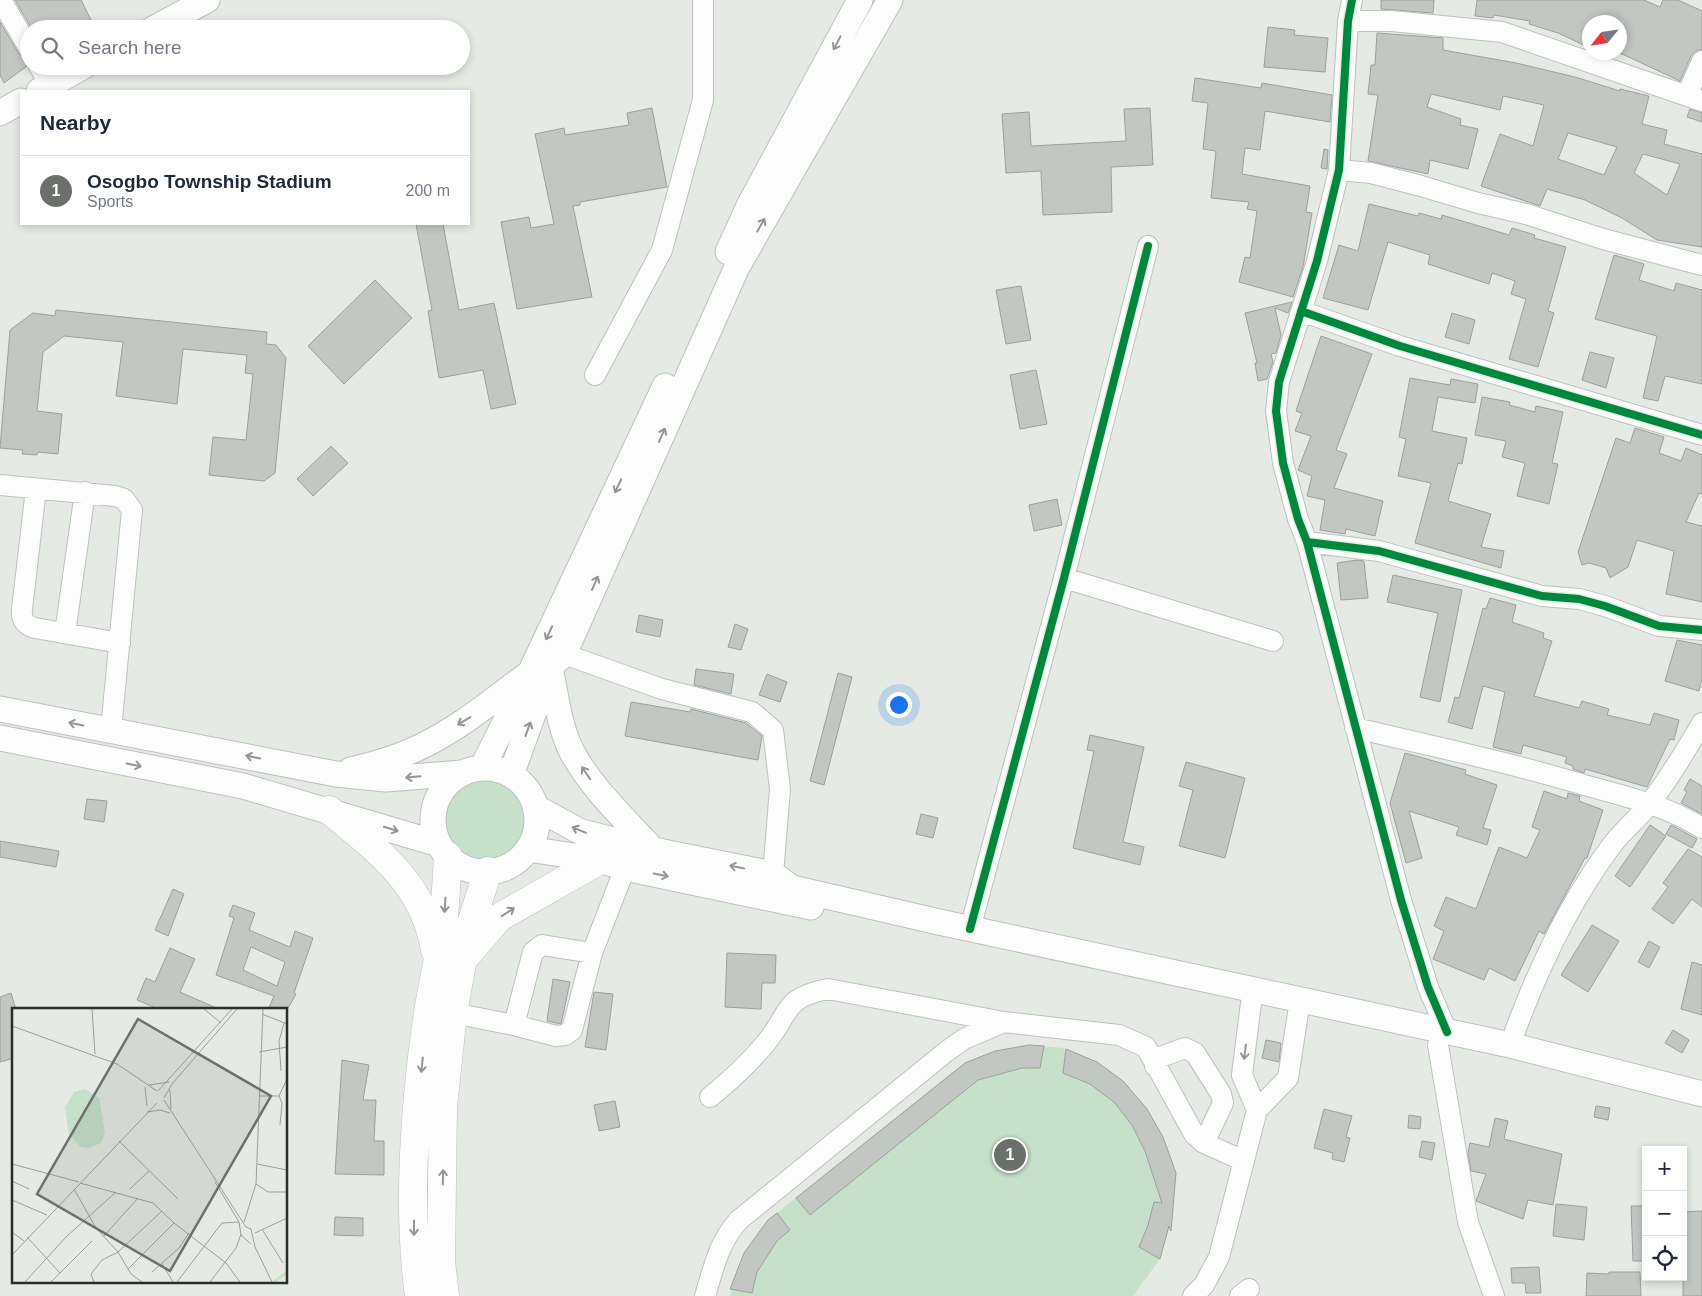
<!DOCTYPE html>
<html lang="en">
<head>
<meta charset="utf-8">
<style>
	:root { --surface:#fff; --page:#f2f2f3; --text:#1f2937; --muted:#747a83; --line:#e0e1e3; --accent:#6c706d }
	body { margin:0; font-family:Helvetica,sans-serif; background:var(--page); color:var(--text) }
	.controls { position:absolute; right:15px; bottom:15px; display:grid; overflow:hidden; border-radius:0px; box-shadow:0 2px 8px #0003 }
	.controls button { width:45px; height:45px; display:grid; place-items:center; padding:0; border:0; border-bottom:1px solid var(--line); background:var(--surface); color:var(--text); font:25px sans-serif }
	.compass { position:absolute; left:1582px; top:15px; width:45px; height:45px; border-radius:50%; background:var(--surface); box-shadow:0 2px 8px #0003; rotate:240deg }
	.you { position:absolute; left:898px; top:704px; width:18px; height:18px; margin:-12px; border:4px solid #fff; border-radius:50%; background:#1a73e8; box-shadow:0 0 0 8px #1a73e833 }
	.badge { display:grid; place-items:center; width:32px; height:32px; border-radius:50%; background:var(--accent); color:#fff; font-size:16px; font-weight:700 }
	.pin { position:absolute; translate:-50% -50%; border:2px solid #fff; box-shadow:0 1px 5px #0006 }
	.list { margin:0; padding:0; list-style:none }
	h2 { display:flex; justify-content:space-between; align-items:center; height:65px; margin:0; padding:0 20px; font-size:21px }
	h2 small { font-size:16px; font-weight:400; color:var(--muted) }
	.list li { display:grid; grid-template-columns:32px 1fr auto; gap:15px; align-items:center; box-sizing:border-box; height:70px; padding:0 20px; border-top:1px solid var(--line) }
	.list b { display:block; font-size:19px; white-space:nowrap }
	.list p { margin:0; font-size:16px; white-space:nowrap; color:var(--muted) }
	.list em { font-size:16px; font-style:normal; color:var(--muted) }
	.icon { flex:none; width:28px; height:28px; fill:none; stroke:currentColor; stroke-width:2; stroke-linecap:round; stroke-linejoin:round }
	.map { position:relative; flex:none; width:1702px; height:1296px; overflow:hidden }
	.search { position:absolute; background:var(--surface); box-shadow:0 2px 8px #0003; left:20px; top:20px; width:450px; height:55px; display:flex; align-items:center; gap:12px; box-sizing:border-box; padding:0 18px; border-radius:28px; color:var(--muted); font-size:19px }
	.panel { position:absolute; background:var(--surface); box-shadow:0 2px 8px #0003; left:20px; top:90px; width:450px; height:135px; border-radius:0px }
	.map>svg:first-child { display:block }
	.green { fill:#c6e0c9 }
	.building { fill:#c3c7c3; stroke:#9ca09c; fill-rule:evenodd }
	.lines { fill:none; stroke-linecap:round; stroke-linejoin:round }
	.minor-casing { stroke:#bdc1bd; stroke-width:22 }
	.major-casing { stroke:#bdc1bd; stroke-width:27 }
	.highway-casing { stroke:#bdc1bd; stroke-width:29 }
	.minor { stroke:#fbfcfb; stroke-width:20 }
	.major { stroke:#fbfcfb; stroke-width:25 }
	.highway { stroke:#fbfcfb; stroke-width:28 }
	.cycleway-casing { stroke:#e2ede3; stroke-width:11 }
	.cycleway { stroke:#00873e; stroke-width:8 }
	.oneway { stroke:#939694 }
	.inset-river { fill:none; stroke:#b9e6be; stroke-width:2.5 }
	.inset-road { fill:none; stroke:#9b9f9b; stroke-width:1 }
	.view { fill:#6c706d; fill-opacity:0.15; stroke:#6c706d; stroke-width:2.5 }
	.inset-edge { fill:none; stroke:#2b2f2c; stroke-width:2.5 }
</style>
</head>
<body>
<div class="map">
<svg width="1702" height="1296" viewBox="0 0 1702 1296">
	<rect width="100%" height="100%" fill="#e5eae5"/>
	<path class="green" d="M446 819a42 42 0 1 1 84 0a42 42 0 1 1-84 0Z
		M1029,1045L1063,1048L1097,1062L1123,1081L1147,1109L1163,1137L1176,1173L1172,1218L1160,1259L1133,1296H730L744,1253L768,1220L965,1063L995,1051Z"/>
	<path class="building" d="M15,0H81L93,24L84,29H32Z
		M1381,0H1434L1433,13L1381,9Z
		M1477,0H1644L1660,7L1663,0H1678L1702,11V49L1695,51L1691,56L1680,81L1620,53V22H1590V48L1558,33L1529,24L1530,21L1494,15L1493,18L1475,16Z
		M0,22L19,54L29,60L27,66L4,83L0,75Z
		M1268,27L1295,30L1294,35L1328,38L1325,72L1264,67Z
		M1377,33L1443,38V50L1516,63L1575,77L1620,91V89L1649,96L1642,124L1667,130L1664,144L1702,154V247L1657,240L1622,218L1585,200L1547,189L1540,206L1481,186L1500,134L1533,146L1544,105L1503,96L1500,110L1431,94L1427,107L1461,119L1460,125L1478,129L1468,169L1430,160L1428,174L1368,161L1378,95L1368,94L1371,65H1375ZM1568,133L1617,147L1604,175L1558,159ZM1643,154L1680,164L1667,195L1634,173Z
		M1195,78L1261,88L1262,83L1332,95L1330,122L1265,111L1260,150L1245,148L1242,174L1310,186L1306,212L1312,213L1303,267L1293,297L1239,282L1245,257L1250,258L1257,211L1247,209L1249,202L1211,198L1216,151L1203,149L1208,103L1192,101Z
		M652,108L667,187L580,202V205L573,206L592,297L517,309L501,222L529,217L531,228L554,224L535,134L564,128L565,135L629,125L627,113Z
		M1150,108L1153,165L1111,167L1112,212L1043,215L1041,171L1006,173L1002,114L1029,112L1031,146L1126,141L1124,109Z
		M1690,109L1702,113V122L1687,117Z
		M1324,149L1328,150L1327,169L1321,168Z
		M1369,204L1418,216L1419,213L1441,219L1442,215L1509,235L1512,228L1535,235L1534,238L1566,247L1548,311L1554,313L1538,367L1509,359L1526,299L1511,294L1515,281L1492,273L1489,284L1428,264L1430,255L1388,242L1368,310L1323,298L1339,245L1358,251Z
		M416,224H443L459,310L494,303L516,404L491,409L483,370L439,378L428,311L432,310Z
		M1614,255L1644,264L1639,280L1674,291L1676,283L1702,290V384L1665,376L1658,401L1643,398L1657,336L1595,319Z
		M375,280L412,318L344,384L308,346Z
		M1021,286L1031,340L1006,344L996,290Z
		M1292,302L1288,313L1275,308L1281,335L1276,353L1271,354L1273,362L1267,379L1258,381L1255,363H1257L1245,313Z
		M56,310L267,332L266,344L276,345L286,358L275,473L264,481L209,475L213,437L246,440L253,374L245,373L247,355L183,349L177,404L116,396L123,342L64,336L43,352L37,411L62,414L58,454L38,452L37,455L22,454L23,450L0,448L10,330L33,313L55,316Z
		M1452,313L1475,320L1469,344L1445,337Z
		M1321,336L1372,354L1336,450L1347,454L1334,488L1383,501L1375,536L1346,529L1345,534L1320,530L1325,500L1307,496L1312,476L1298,470L1311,436L1295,431L1302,413L1296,411Z
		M1590,352L1614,358L1606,388L1582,380Z
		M1036,370L1047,424L1020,429L1010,375Z
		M1410,378L1450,385L1451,379L1478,384L1475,403L1438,397L1432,431L1467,438L1462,464L1458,463L1448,501L1491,514L1481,547L1504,551L1501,568L1415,543L1431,483L1398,476L1406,439L1399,437Z
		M1482,397L1510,402L1509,405L1535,412L1536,406L1563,412L1552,463L1558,464L1549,504L1517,496L1525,463L1502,457L1506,441L1475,435Z
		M1635,428L1664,437L1659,453L1681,461L1686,448L1702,455V494L1699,493L1686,522L1702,526V602L1666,594L1674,551L1637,540L1628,567L1610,578L1606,568L1589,563L1582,565L1578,552L1616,438L1630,443Z
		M331,446L348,463L313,496L297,479Z
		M1057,499L1062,525L1034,531L1029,505Z
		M1357,560L1364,561L1368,598L1341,600L1337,563Z
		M1393,575L1462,590L1440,702L1420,697L1438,613L1387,602Z
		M1490,598L1516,605L1512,622L1544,633L1543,638L1552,641L1534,696L1579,708L1582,701L1609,709L1607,715L1650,725L1654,713L1679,720L1674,740L1670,739L1647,787L1585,769L1584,773L1573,769V766L1565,763L1567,757L1523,745L1521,754L1493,747L1505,692L1483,686L1472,729L1448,722L1455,697L1459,698L1483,608L1486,609Z
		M639,615L663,620L660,637L636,632Z
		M735,624L748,629L741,650L728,647Z
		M1677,640L1702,645V679L1699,691L1665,681Z
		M696,669L734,674L731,694L694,685Z
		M838,673L852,677L824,785L810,781Z
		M767,674L787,682L780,702L759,695Z
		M631,702L690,712L691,709L746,723L762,736L758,760L625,736Z
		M1090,735L1144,747L1123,842L1144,847L1140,865L1073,848L1094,751L1087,750Z
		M1405,753L1466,770L1465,774L1497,785L1483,828L1491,830L1487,845L1456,835L1459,827L1409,811L1422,858L1406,863L1390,803Z
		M1186,762L1245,778L1225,858L1179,846L1193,790L1179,786Z
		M1690,779L1702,786V814L1681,803L1687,792L1684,790Z
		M1544,791L1567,799L1568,793L1580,796L1579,801L1603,810L1587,858H1585L1544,934L1539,931L1515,981L1489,968L1484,980L1433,959L1444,931L1434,926L1446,897L1476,909L1499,847L1527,858L1540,830L1532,827Z
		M87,799L107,801L104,822L84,819Z
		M921,814L938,818L933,838L916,834Z
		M1650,825L1666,836L1630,887L1615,876Z
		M1671,825L1697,839L1692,848L1666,834Z
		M0,841L59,851L56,867L0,857Z
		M1688,849L1702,857V907L1692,899L1673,924L1652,909L1668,887L1663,883Z
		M173,889L184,894L168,936L155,930Z
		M233,905L255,913L249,930L290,947L295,931L313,938L294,993L296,994L287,1010H268L274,996L216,975L234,918L229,916ZM251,947L285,962L277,986L243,970Z
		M1592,925L1619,941L1588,992L1561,975Z
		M1649,941L1660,947L1649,968L1638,962Z
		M170,948L195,959L180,992L221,1010H161L137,1000L146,978L155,982Z
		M727,953L776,955L775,983H762L761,1009L725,1007Z
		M1692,962L1702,965V1015L1681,1009Z
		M553,979L570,982L561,1024L547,1021Z
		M594,992L613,994L606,1050L585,1047Z
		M11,993L16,1010H14V1058L0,1062V997Z
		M1673,1030L1689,1040L1682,1053L1665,1043Z
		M1266,1040L1281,1043L1279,1062L1262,1058Z
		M1029,1045L1044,1046L1040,1068H1022L978,1080L810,1215L796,1198L965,1063L995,1051Z
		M1066,1049L1097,1062L1123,1081L1147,1109L1163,1137L1176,1173L1171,1231L1169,1226L1160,1259L1139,1247L1148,1225L1154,1202L1162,1203L1145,1151L1132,1125L1115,1103L1090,1084L1063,1073Z
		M342,1060L369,1065L363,1100H376L374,1141H384V1175L335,1174Z
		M615,1101L620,1127L599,1131L594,1105Z
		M1596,1106L1610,1108L1608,1120L1594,1117Z
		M1324,1109L1352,1116L1346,1137L1350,1138L1344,1162L1332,1159L1333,1153L1314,1148Z
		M1409,1115L1421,1117L1420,1129L1408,1128Z
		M1495,1118L1508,1121L1504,1139L1562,1154L1553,1205L1528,1200L1523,1219L1476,1201L1486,1174L1471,1171L1468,1153L1470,1143L1489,1147Z
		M1422,1141L1435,1143L1432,1160L1419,1157Z
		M1556,1204L1587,1207L1584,1240L1553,1236Z
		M1631,1206H1646V1261H1633Z
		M1702,1211V1296H1683V1212Z
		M777,1213L790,1230L777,1241L757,1272L752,1293L730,1289L744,1253L768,1220Z
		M335,1217L363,1218V1236L334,1235Z
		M1539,1267L1541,1293H1526L1525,1283H1512L1511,1268Z
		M1609,1272H1640L1641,1296H1586L1587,1273L1609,1274Z"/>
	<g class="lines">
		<g class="minor-casing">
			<path id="minor" d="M1,0L29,48
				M1352,0L1348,21L1339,170L1317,261L1279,382L1276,411L1283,463L1298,519L1307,542L1401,900L1428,987L1447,1032
				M1348,21H1392L1502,32L1702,101
				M39,66L50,85
				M1687,95L1702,61
				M1339,170L1371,173L1421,186L1478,203L1526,214L1603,239L1702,265
				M1301,311L1400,346L1702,435
				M595,375L662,250L703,100V0
				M0,485L115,496L124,499L132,510L111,730
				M36,489L22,609C21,620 25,625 35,628L120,643
				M1307,542L1379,551L1542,596L1579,599L1605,606L1659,626L1702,630
				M1064,578L1273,641
				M65,633L85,492
				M564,654L662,689L752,712L773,730L780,789L773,874
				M1355,728C1433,746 1511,763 1588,786C1628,797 1667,806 1702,828
				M970,929L1064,578L1148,246
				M1251,1003L1242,1075L1257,1110L1288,1078L1298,1013
				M453,1013L514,1025L556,1036L565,1035L572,1030L592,953L625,868
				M514,1025L533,952L542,945L592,953
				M1438,1045L1468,1222L1494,1296
				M1510,1045C1535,975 1567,905 1612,845C1623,830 1639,818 1650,803C1670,778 1686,750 1702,723
				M1155,1066L1158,1058L1185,1048L1195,1053L1221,1094L1223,1103L1204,1143
				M710,1097C730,1081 748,1064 765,1044C791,1014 781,998 828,989L1004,1022
				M705,1296C713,1270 719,1241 739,1220L947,1051L964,1039L1004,1022L1119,1035L1146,1047L1194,1134L1204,1143L1244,1161
				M1193,1296L1204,1285L1219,1257L1257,1110
				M1240,1296L1249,1289"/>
		</g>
		<g class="major-casing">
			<path id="major" d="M153,29L207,0
				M39,91L84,66
				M0,113L21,101
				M728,252L749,206L860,0
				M550,667C556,695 559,727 572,752C592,789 625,819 652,849
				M0,709L336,774L386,779L462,773
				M0,738L243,786L439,844
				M482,768L531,671L665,386
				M433 820a52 52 0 1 1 104 0a52 52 0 1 1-104 0Z
				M351,770C376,764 401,757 424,745C461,727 494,699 527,675
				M511,775L550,667L564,654L737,267L890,0
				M535,807L581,832L663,852L773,874L792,888L939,922L1510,1045L1702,1094
				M528,849L600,860L625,868L811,907"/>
		</g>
		<g class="highway-casing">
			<path id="highway" d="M329,810C377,850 424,883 435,950
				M465,957L500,917L600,860
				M419,1296C407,1208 414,1114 426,1026C430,995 438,964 442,932C446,907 446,881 448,856
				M445,1296L441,1261L443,1107L453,1013L467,936L488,871"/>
		</g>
		<use href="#minor" class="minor"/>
		<use href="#major" class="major"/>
		<use href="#highway" class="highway"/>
		<g class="cycleway-casing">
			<path id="cycleway" d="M1352,0L1348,21L1339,170L1317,261L1279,382L1276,411L1283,463L1298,519L1307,542L1401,900L1428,987L1447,1032
				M1301,311L1400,346L1702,435
				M1307,542L1379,551L1542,596L1579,599L1605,606L1659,626L1702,630
				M970,929L1064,578L1148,246"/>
		</g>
		<use href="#cycleway" class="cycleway"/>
	</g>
	<defs><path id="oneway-shaft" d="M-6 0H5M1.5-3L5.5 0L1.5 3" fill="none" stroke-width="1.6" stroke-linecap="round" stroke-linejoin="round" transform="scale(1.25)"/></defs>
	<g class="oneway">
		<use href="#oneway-shaft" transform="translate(837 43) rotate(118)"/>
		<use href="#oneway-shaft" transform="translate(761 225) rotate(-60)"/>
		<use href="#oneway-shaft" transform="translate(662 435) rotate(-66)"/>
		<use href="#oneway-shaft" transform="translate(618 486) rotate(115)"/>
		<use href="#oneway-shaft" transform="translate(595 583) rotate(-66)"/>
		<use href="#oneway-shaft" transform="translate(549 633) rotate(115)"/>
		<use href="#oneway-shaft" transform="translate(464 721) rotate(149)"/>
		<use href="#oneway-shaft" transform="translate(76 724) rotate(-169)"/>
		<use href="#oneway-shaft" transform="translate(528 729) rotate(-70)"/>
		<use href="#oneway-shaft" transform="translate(253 757) rotate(-168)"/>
		<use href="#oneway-shaft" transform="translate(134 765) rotate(11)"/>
		<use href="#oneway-shaft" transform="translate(586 773) rotate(-124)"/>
		<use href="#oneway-shaft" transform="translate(413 777) rotate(175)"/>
		<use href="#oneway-shaft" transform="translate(391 829) rotate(17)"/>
		<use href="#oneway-shaft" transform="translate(579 830) rotate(-157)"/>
		<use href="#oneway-shaft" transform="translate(737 867) rotate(-169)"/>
		<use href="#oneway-shaft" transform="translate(661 875) rotate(12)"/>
		<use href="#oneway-shaft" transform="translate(445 905) rotate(94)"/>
		<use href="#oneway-shaft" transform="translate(508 912) rotate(-33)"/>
		<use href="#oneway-shaft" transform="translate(1245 1052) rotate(97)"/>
		<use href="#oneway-shaft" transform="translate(422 1065) rotate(96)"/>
		<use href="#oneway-shaft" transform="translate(443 1177) rotate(-89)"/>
		<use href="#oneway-shaft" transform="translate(414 1228) rotate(90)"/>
	</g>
	<g transform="translate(12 1008)">
		<rect width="275" height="275" fill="#e5eae5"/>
		<path d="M73,81L87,90L93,124L89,135L77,140L69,139L57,127L53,99L62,84Z" fill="#c6e0c9"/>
		<path class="inset-river" d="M262,274L275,264"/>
		<path class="inset-road" d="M80,1L83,46M192,1L209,15M250,6L275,16M0,18L105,56L145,83M247,44L275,39M269,63L267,33L272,15M137,77L157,74M133,79L135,98M158,82L159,101M146,83L220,1M247,88H267M267,88L270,95L268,117M267,88L275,71M152,90L160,76L225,1M152,92L234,219L239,221L243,239L260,274M135,104L148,102L158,105M107,133L166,191M0,156L67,174M245,156L275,162M0,173L17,181M203,174L227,214L229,227L239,236M68,175L141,195L162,215L214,255L228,274M244,176L256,184H275M62,181L84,220L106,244L119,266L130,274M118,181L137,163M0,192L35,207M232,214L244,176L251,1M250,221L271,255M0,224L12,233M243,225L275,210M92,228L126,190M15,229L48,265M0,247L145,95M150,256L161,274M116,261L162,215M140,264L167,240L177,225M13,274L54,229L104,184M39,274L80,233M82,274L79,266L90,252L106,244L150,203M165,274L210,215L227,214M198,274L224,240L229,226"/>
		<path class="view" d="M126,11L259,88L158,263L25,186Z"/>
		<rect width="275" height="275" class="inset-edge"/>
	</g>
</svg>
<div class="controls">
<button>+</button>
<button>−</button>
<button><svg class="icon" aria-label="locate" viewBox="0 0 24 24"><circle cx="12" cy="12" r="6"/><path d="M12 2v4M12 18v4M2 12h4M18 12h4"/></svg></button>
</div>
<svg class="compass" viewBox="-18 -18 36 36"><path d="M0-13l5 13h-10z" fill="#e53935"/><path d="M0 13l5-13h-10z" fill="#747a83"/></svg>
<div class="you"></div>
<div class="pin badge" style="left:1010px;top:1155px">1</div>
<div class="search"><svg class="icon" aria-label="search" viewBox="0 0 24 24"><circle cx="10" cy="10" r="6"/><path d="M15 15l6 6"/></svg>Search here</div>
<section class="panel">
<h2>Nearby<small></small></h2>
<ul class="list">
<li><span class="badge">1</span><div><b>Osogbo Township Stadium</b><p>Sports</p></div><em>200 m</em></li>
</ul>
</section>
</div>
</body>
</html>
